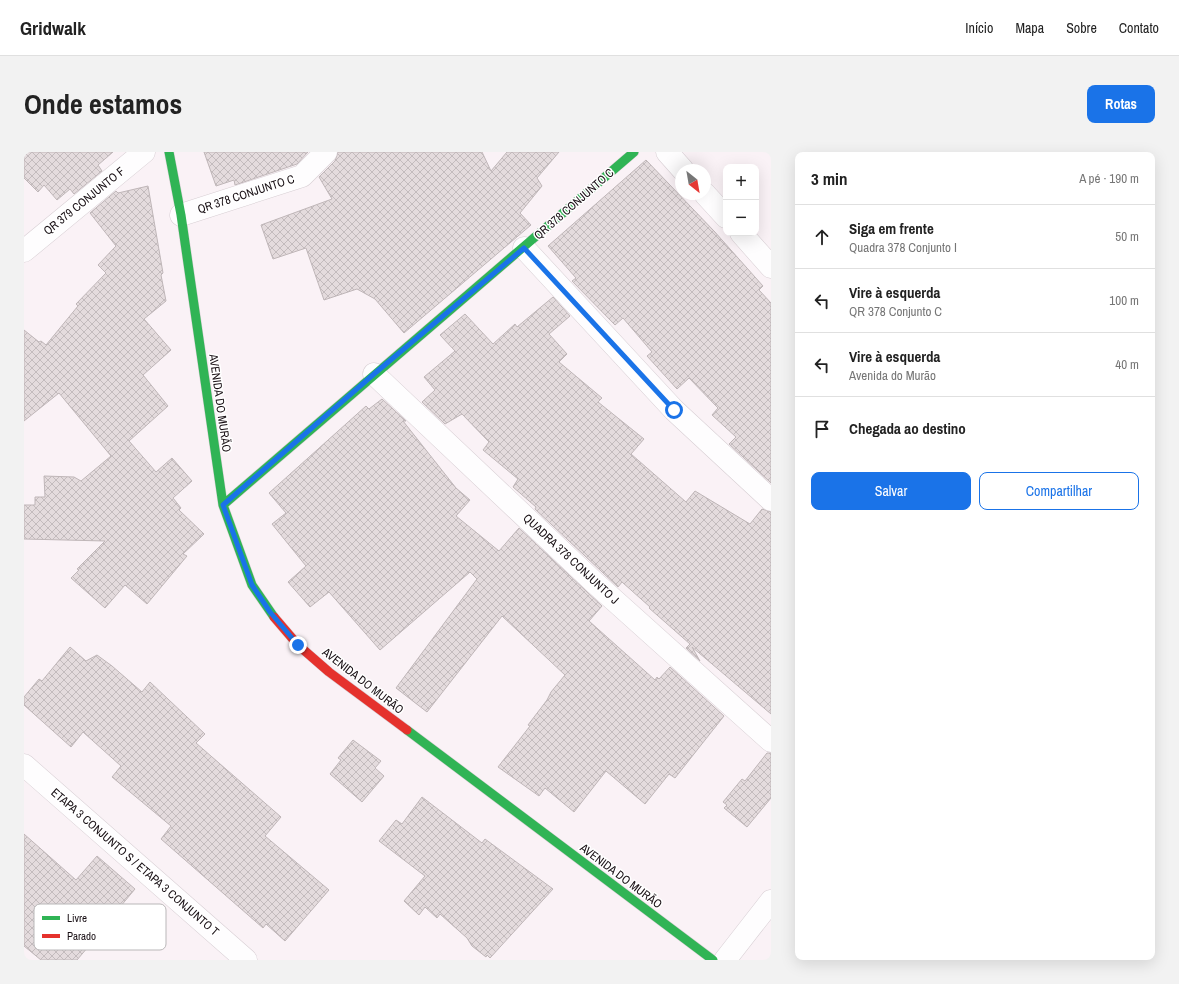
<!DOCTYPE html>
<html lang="pt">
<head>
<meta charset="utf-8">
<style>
	:root { --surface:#fff; --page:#f2f2f2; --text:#222; --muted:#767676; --line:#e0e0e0; --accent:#1a73e8 }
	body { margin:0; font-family:"Archivo Narrow",sans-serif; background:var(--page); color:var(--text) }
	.controls { position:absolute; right:12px; top:12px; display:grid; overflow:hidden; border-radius:8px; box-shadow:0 4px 16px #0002 }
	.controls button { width:36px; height:36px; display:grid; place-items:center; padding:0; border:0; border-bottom:1px solid var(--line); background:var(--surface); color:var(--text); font:20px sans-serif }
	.compass { position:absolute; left:651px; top:12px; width:36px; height:36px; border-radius:50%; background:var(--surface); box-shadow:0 4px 16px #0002; rotate:149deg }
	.stop { position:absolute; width:12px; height:12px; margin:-9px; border:3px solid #1a73e8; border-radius:50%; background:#fff }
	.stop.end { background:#1a73e8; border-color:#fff; box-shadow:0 1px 4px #0008 }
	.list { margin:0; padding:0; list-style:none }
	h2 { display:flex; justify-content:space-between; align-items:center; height:52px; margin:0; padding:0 16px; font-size:17px }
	h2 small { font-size:13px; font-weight:400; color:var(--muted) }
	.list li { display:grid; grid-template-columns:26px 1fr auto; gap:12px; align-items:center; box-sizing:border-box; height:64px; padding:0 16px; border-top:1px solid var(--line) }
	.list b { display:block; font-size:15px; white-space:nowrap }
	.list p { margin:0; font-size:13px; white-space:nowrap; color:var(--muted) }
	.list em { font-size:13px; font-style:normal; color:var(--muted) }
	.actions { display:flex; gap:8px; padding:12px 16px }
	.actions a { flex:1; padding:9px 0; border:1px solid var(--accent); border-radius:8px; text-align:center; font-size:14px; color:var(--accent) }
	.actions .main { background:var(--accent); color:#fff }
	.icon { flex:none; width:22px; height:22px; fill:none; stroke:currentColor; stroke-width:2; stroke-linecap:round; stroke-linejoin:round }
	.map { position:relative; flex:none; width:747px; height:808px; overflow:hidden; border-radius:8px }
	header { display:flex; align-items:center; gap:24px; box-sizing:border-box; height:56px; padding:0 20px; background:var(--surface); border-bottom:1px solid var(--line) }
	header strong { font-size:19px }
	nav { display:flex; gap:22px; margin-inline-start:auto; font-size:14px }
	.intro { display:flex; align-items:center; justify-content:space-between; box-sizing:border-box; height:96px; padding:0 24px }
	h1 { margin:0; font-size:28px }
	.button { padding:10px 18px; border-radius:8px; background:var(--accent); color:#fff; font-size:14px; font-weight:700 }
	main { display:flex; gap:24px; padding:0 24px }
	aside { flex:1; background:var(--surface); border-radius:8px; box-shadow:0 4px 16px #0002 }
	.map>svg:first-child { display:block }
	.building { fill:url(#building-cross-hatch); stroke:#bfb6b8 }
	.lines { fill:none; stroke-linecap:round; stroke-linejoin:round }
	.street-casing { stroke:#d7ced3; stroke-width:23 }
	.fast-casing { stroke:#d7ced3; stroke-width:10 }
	.jam-casing { stroke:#d7ced3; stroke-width:10 }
	.street { stroke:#fefdfe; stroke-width:22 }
	.fast { stroke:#30b455; stroke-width:9 }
	.jam { stroke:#e5322d; stroke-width:9 }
	.route { stroke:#1a73e8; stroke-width:5 }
	.labels { text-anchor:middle; stroke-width:3; stroke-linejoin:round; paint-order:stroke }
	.street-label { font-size:12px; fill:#170e13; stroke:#fff }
	.key { fill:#fff; stroke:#b9b7b8; stroke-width:1 }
	.key-label { font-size:11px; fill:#170e13 }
</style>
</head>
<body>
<header>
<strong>Gridwalk</strong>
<nav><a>Início</a><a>Mapa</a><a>Sobre</a><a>Contato</a></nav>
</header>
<div class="intro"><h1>Onde estamos</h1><a class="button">Rotas</a></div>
<main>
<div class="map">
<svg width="747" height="808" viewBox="0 0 747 808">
	<defs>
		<pattern id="building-cross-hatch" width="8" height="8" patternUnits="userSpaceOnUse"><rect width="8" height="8" fill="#e4dbdd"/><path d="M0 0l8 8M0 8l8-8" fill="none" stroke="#c3bbbd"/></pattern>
	</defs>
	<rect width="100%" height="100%" fill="#faf2f6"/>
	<path class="building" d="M0,0H89L74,13L78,19L50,42L46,37L33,48L20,33L14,40L0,26Z
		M180,0H284L273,12L211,33L210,28L192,34Z
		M314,0H458L467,19L483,0H535L513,26L518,34L496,61L507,73L380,181L351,147L333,137L300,148L282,96L249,107L237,73L308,47L295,25L311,9Z
		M622,8L690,79L739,134L735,138L747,151V331L705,292L712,285L688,263L694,256L665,226L653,237L623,204L628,200L599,166L591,173L548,129L552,126L524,94Z
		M124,34L139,121L137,123L142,149L120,167L147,198L119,223L144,254L105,289L132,320L148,306L168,329L149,346L157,356L155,358L180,382L159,402L163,404L123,452L101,433L81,456L47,426L55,418L53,417L81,389L0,387V353H11V345H21L20,324L50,325L57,329L87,304L35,241L0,269V178L15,190L17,189L22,193L54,154L52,152L82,121L74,113L92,94L66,61L92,39L94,41Z
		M529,145L546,164L525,182L543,202L535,210L578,246L574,250L620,287L607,302L662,350L671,339L726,372L738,357L747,360V562L668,495L676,509L662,496L666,492L625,456L626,455L598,430L594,435L511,357L512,355L489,335L494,327L459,298L465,290L438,262L421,272L398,250L411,238L400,225L431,199L416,183L441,162L469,192L491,172L493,175Z
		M358,247L382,269H379L432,336L446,348L432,364L475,399L495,376L578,454L565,469L631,528L633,525L635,527L646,515L700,564L651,626L645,622L621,652L582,619L550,660L521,636L515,644L474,615L506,574L504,573L523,548L527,540L541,523L478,464L403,560L372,536L453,427L446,420L356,498L305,440L286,455L264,430L282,414L248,372L262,361L245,341L342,254L345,257Z
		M46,495L62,509L73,503L88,514L118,540L126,530L181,582L172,591L257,665L241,684L305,738L261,789L242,772L239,776L137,687L147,674L88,625L97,614L59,580L47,595L0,553V545L15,527L18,529Z
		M329,588L357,609L351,616L360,624L338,650L306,622L317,608L314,606Z
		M743,601H747V646L723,675L700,656L703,653L699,650L718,627L721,629Z
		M398,645L458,691L461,687L529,737L466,806L463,803L462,805L448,794L443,786L416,762L413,766L401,755L395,763L380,749L401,724L355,689L372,668L378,672Z
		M0,682L52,728L73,704L111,737L96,755L97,756L53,808H17L0,794Z"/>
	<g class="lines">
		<g class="street-casing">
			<path id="street" d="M643,0L659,18
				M681,42L702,65
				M157,63L278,24L302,0
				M717,81L747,115
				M500,96L650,258L747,348
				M0,99L120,0
				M350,222L571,431L747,589
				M0,613L222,808
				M701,808L747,749"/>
		</g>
		<g class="fast-casing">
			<path id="fast" d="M145,0L157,63L199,353L228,433L250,465
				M199,353L610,0
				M383,578L689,808"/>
		</g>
		<g class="jam-casing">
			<path id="jam" d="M250,465L274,493L305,520L383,578"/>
		</g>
		<use href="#street" class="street"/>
		<use href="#fast" class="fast"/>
		<use href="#jam" class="jam"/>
	</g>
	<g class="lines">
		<path class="route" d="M274,493L246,460L228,433L199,353L350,222L500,96L650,258"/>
	</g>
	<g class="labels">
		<g class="street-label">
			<text transform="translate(222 42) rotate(-18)" y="4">QR 378 CONJUNTO C</text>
			<text transform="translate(60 49) rotate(-39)" y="4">QR 379 CONJUNTO F</text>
			<text transform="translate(550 52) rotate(-41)" y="4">QR 378 CONJUNTO C</text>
			<text transform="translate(196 251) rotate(82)" y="4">AVENIDA DO MURÃO</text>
			<text transform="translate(547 407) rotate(43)" y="4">QUADRA 378 CONJUNTO J</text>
			<text transform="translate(339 529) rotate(38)" y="4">AVENIDA DO MURÃO</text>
			<text transform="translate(111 710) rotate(41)" y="4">ETAPA 3 CONJUNTO S / ETAPA 3 CONJUNTO T</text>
			<text transform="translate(597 724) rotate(37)" y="4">AVENIDA DO MURÃO</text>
		</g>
	</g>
	<rect x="10" y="752" width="132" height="46" rx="6" class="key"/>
	<rect x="18" y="764" width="18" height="4" fill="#30b455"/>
	<rect x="18" y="782" width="18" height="4" fill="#e5322d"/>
	<g class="key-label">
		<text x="43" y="770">Livre</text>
		<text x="43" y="788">Parado</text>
	</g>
</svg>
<div class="controls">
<button>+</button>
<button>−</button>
</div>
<svg class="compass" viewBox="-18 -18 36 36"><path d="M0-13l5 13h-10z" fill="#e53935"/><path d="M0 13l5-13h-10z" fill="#767676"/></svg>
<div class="stop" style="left:650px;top:258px"></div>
<div class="stop end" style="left:274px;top:493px"></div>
</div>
<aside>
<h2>3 min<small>A pé · 190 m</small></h2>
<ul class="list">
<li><svg class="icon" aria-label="ahead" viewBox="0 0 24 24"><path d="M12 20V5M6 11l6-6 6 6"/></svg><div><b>Siga em frente</b><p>Quadra 378 Conjunto I</p></div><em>50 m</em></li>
<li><svg class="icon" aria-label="left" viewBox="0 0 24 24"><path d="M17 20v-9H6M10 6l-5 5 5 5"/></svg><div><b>Vire à esquerda</b><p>QR 378 Conjunto C</p></div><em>100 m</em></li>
<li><svg class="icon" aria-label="left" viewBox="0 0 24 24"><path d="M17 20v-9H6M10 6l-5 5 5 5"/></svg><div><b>Vire à esquerda</b><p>Avenida do Murão</p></div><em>40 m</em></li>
<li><svg class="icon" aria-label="arrive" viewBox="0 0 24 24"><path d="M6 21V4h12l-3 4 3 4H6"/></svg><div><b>Chegada ao destino</b></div></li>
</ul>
<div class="actions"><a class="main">Salvar</a><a>Compartilhar</a></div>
</aside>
</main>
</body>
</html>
